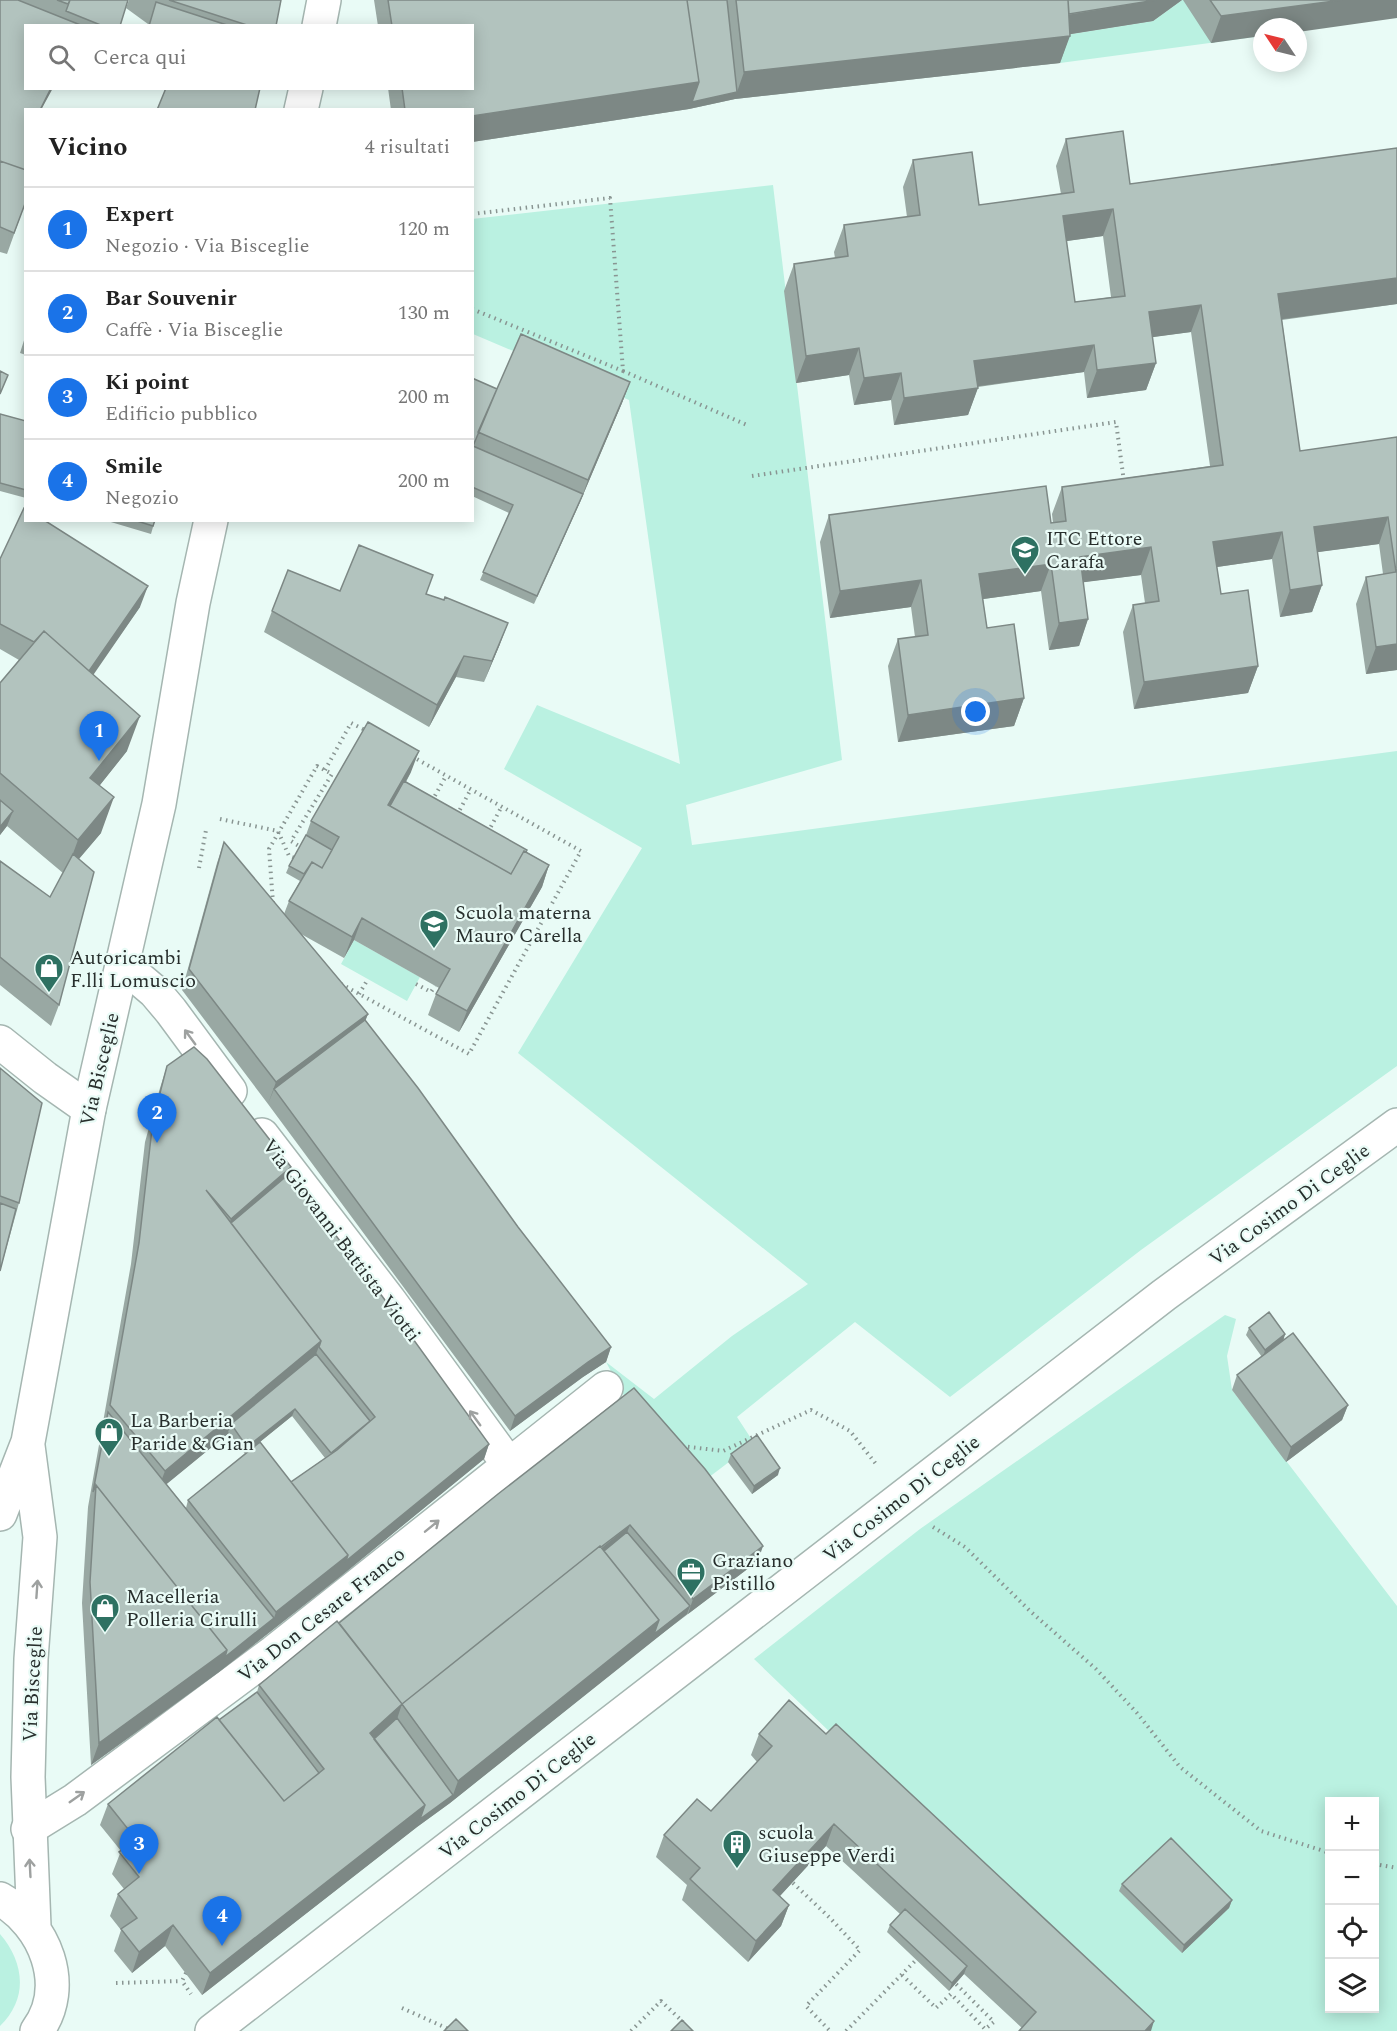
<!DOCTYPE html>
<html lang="it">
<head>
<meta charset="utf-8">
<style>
	:root { --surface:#fff; --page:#f2f2f2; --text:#222; --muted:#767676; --line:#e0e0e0; --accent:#1a73e8 }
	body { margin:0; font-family:Spectral,serif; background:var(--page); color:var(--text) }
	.controls { position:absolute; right:18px; bottom:18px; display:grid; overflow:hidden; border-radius:0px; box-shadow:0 3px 15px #0003 }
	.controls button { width:54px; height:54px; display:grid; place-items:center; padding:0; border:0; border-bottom:2px solid var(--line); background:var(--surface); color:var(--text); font:30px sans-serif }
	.compass { position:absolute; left:1253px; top:18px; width:54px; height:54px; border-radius:50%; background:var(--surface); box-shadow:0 3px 15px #0003; rotate:305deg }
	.you { position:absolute; left:976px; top:712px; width:21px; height:21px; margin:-15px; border:4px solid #fff; border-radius:50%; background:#1a73e8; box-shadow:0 0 0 9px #1a73e833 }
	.badge { display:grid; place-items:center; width:39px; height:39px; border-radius:50%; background:var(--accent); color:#fff; font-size:20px; font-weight:700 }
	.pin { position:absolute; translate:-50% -50px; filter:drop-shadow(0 2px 3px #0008) }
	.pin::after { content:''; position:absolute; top:32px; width:21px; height:18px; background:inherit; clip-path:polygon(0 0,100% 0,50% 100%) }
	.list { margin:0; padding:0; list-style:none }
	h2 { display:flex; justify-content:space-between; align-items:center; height:78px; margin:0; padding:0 24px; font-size:26px }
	h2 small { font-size:20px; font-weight:400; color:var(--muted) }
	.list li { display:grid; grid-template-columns:39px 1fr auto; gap:18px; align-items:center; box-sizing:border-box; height:84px; padding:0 24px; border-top:2px solid var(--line) }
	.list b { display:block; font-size:22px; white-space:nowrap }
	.list p { margin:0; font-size:20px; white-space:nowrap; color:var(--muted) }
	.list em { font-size:20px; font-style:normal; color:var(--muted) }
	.icon { flex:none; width:33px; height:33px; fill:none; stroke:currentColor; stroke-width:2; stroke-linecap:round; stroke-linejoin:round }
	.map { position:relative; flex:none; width:1397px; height:2031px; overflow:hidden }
	.search { position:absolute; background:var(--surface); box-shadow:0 3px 15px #0003; left:24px; top:24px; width:450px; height:66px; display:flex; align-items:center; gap:15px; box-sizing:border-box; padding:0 21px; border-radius:0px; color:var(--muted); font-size:22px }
	.panel { position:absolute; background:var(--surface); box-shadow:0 3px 15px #0003; left:24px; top:108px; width:450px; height:414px; border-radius:0px }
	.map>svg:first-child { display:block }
	.green { fill:#baf1e1; fill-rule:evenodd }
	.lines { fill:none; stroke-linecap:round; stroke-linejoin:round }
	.street-casing { stroke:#a5b6b1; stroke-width:36 }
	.secondary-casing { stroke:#a5b6b1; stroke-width:36 }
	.path { stroke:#899592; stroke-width:4; stroke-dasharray:1.5 4.5; stroke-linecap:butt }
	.street { stroke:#fff; stroke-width:33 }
	.secondary { stroke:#fff; stroke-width:33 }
	.wall { fill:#99a8a3; fill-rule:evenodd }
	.shaded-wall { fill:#7d8885 }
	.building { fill:#b2c3be; stroke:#7d8885; stroke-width:1.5; fill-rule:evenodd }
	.oneway { stroke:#9ea1a0 }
	.labels { text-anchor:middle; stroke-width:4.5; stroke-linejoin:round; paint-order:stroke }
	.poi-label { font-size:20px; fill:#272e2c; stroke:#e9fbf6; text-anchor:start }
	.street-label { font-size:20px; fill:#272e2c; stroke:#e9fbf6 }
</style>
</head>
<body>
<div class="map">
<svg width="1397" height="2031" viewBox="0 0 1397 2031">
	<rect width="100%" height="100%" fill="#e9fbf6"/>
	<path class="green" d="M1182,0H1224L1262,27V36L1060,63L1059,36L1153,21Z
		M773,185L842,760L686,805L692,845L1397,751V1066L1141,1250L950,1397L855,1322L737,1417L754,1443L700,1484L628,1403L606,1362L654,1399L732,1336L808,1284L518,1053L642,848L504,769L537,705L680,764L629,400L473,334L472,219Z
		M354,940L420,977L407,1001L341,964Z
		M1225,1315L1236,1319L1227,1356L1232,1390L1397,1606V2031H1141L754,1659L920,1529ZM1330,1802H1374V2008H1330Z
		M0,1934C24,1962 29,1998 0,2026Z"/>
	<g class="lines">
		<g class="street-casing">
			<path id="street" d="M123,965L155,992L171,1011L230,1091
				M0,1042L45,1078L89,1109
				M262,1135L389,1300L509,1465
				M28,1829L75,1800L274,1652L606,1388
				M212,2031L1164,1295L1397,1125"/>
		</g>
		<g class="secondary-casing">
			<path id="secondary" d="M319,26L324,0
				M301,110L306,88
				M28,1446L40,1537L31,1659L28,1777L34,1926
				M0,1514L28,1442L89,1109L159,804L193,603L211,520
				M0,1899C45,1924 70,1986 37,2031"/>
		</g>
		<path class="path" d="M472,214L610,198L623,371L472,309
			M623,371L747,425
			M752,476L1116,422L1124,482
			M325,770L351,723L367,731
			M432,801L446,776
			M457,815L471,789
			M220,819L278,831L289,856L295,858
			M488,832L502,806
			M199,868L206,830
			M273,903L269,849L317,766L332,774L291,841L302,848
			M341,984L469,1054L581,851L413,757
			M416,984L431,992L435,986
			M359,994L368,979
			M682,1446L723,1451L811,1410L850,1431L876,1464
			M933,1527L965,1547L1030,1611L1096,1669L1137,1713L1180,1767L1261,1831L1330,1853
			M1374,1864L1397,1868
			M793,1883L830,1918L860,1950L806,2006L830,2031
			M186,1973L182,1981L191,1994
			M902,1975L936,2008L951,1994L985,2029L994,2022L952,1980
			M116,1983L182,1981
			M402,2008L453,2031
			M631,2031L661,2001L683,2022
			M846,2031L919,1957"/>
		<use href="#street" class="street"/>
		<use href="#secondary" class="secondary"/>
	</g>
	<path class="wall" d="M0,0H128L120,26H26V201L7,254L0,252Z
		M129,0H281L276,26H148V24L126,8Z
		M374,0H1182L1153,21L1070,34L1060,63L735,99L689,109L472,142V110H391L388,88H472V26H378Z
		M1183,0H1397L1211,43Z
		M1066,139L1130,184L1397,148V304L1282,320L1300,451L1397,437V670L1366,674L1356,604L1366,577L1383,574L1379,544L1317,552L1322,585L1312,612L1280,617L1272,559L1217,567L1221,594L1258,666L1248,693L1134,709L1123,632L1133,605L1145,603L1141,575L1083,582L1088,619L1079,646L1049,650L1041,591L983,599L987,628L1024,698L1014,726L898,742L888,666L898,639L915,637L911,607L830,618L820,542L829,515L1051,523H1053L1052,514L1062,487L1210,466L1191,332L1152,337L1156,363L1146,390L1087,398L1084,372L978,387L968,415L894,425L891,400L854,405L849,375L796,383L784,291L794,264L835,258L834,252L844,225L907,217L903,187L913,160L979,205L1061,194L1056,166ZM1103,236L1111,297L1075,302L1066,241Z
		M26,334V355L20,353Z
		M472,378L497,389L630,382L622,403L580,502L534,604L480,580L509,513L472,496Z
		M0,414L26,421V498L0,491Z
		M104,520H155L151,534Z
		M0,559L140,607L93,674L127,751L99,786L101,833L79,859L59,1005L51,1026L0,985V861L50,897L63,873L7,826L0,835V683L19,660L0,649Z
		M340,591L426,594L500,644L484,682L456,677L429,727L264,632L272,611Z
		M411,772L406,782L549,865L542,887L459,1032L428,1015L436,994L439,988L354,940L344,958L301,934L368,1014L365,1020L518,1227L611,1347L606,1362L583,1377L510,1431L268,1104L182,990L217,863L224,842L284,914L289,901L300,881L286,873L289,866L306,835L311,821Z
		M167,1066L289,1174L489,1444L484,1459L341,1576L219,1672L91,1765L82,1603L88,1507L131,1264L145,1142L160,1088ZM292,1416L325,1458L291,1482L188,1500L186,1508L166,1484L229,1433L245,1454Z
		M0,1068L19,1203L0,1271Z
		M1249,1328L1285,1334L1283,1340L1348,1405L1342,1420L1286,1462L1232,1390L1237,1375L1262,1357L1246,1335Z
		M634,1388L758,1561L651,1642L450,1803L417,1827L202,1995L165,1946L132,1973L114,1951L121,1930L110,1916L118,1894L124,1889L112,1874L121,1851L100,1825L108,1804L257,1692L259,1685L339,1623Z
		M731,1454L778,1475L752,1494L728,1462Z
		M759,1734H826L1154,2021L1022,2028L964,1974L949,1991L887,1932L890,1925L900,1914L826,1846L780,1896L789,1905L781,1926L748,1962L682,1900L687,1885L656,1857L664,1835L711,1811L757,1762L751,1755Z
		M1122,1884L1232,1900L1229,1908L1182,1953L1119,1891Z"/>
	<path class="shaded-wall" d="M1156,0H1182L1153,21L1059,36L1067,15Z
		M1342,0H1397V18L1298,32V27H1262V36L1211,43L1221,16Z
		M1070,36L1060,63L735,99L689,109L472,142V116L699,82L737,92L744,72Z
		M51,88H53L41,110H40Z
		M1113,209L1103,236L1053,243L1063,216Z
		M1397,278V304L1268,321L1278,294Z
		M1201,305L1191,332L1139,339L1149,312Z
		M1094,345L1084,372L965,388L974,361Z
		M859,348L849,375L796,383L806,356Z
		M1156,363L1146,390L1087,398L1097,370Z
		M901,373L891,400L854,405L864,378Z
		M630,382L622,403L580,502L534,604L583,494L588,480Z
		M978,388L968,415L894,425L904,398Z
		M1388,517L1379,544L1304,554L1314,527Z
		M1282,532L1272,559L1203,569L1213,542Z
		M1151,547L1141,575L1070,584L1080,557Z
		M1051,564L1041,591L969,601L979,574Z
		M921,580L911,607L830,618L840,591Z
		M1322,585L1312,612L1280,617L1290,590Z
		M148,586L140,607L74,703L81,681Z
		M1088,619L1079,646L1049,650L1059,623Z
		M508,623L500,644L484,682L492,661Z
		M1397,644V670L1366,674L1376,647Z
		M464,656L456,677L429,727L437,705Z
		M1258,666L1248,693L1134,709L1144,682Z
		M1024,698L1014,726L898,742L908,715Z
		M140,716L127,751L77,814L90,778Z
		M419,751L411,772L384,820L388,805Z
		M114,797L101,833L65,875L78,840Z
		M13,811L7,826L0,835V827Z
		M549,865L542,887L459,1032L467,1011Z
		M362,918L354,940L344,958L352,937Z
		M368,1014L360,1035L274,1089L268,1104L276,1082Z
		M291,1167L283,1188L228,1226L231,1219Z
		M1285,1334L1283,1342L1263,1358L1265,1350Z
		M321,1341L313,1362L231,1424L228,1432L229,1433L157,1492L165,1471Z
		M611,1347L606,1362L583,1377L510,1431L515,1416L588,1362Z
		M1348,1405L1342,1420L1286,1462L1291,1447Z
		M295,1409L292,1416L245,1454L247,1447Z
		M489,1444L484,1459L341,1576L346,1561Z
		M780,1468L778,1475L752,1494L754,1486Z
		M630,1525L624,1540L405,1707Z
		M763,1546L758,1561L688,1614L693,1599Z
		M348,1555L341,1576L219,1672L91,1765L99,1743L227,1650L274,1618L276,1612Z
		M690,1606L687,1614L450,1803L417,1827L420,1819L453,1795L458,1781L659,1620Z
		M402,1704L395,1725L367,1750L370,1733Z
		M425,1805L417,1827L202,1995L210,1973Z
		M834,1824L826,1846L766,1911L773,1890Z
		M1232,1900L1229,1908L1182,1953L1184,1945Z
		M789,1905L781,1926L748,1962L756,1941Z
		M173,1925L165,1946L132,1973L139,1952Z
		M967,1966L964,1974L949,1991L952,1983Z
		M1154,2021L1151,2031H1145Z"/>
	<path class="building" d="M0,0H18L83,26H26V88H51L40,110H26V170L0,161Z
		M57,0H70L68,4Z
		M70,0H128L120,26H103L66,11Z
		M169,0H281L276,26H250Z
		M388,0H687L699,82L472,116V110H405L402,88H472V26H392Z
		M687,0H727L737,92L692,102L699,82Z
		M736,0H1068L1070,36L744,72Z
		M1068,0H1156L1069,14Z
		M1210,0H1342L1221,16Z
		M156,2L230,26H149Z
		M166,88H260L255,110H157Z
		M1123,131L1130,184L1397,148V278L1278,294L1300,451L1397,437V644L1376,647L1366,577L1396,572L1388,517L1314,527L1322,585L1290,590L1282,532L1213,542L1221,594L1248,590L1258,666L1144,682L1133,605L1159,601L1151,547L1080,557L1088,619L1059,623L1051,564L979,574L987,628L1014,624L1024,698L908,715L898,639L928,635L921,580L840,591L829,515L1046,486L1051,523L1066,521L1062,487L1223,465L1201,305L1149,312L1156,363L1097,370L1094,345L974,361L978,388L904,398L901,373L864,378L859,348L806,356L794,264L848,256L844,225L920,215L913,160L972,152L979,205L1074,192L1066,139ZM1113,209L1125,296L1075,302L1063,216Z
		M0,161L26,170V201L14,233L0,227Z
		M521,334L630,382L588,480L478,432Z
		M0,371L8,375L0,394Z
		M472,378L497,389L473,446L472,445Z
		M0,414L26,421V490L0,483Z
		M473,446L583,494L537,596L483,572L513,505L472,487Z
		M24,508L26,509V520H44L148,586L89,671L44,631L34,642L0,624V559Z
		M134,520H155L153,526Z
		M359,545L433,575L426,594L444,600L445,597L508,623L492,661L464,656L437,705L272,611L288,570L340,591Z
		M44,631L140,716L90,778L114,797L78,840L0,773V683Z
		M368,722L419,751L388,805L511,874L524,851L549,865L467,1011L436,994L450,969L362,918L352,937L289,901L312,862L322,868L339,837L311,821Z
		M404,781L527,850L526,852L524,851L511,874L390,806Z
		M0,800L13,811L0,827Z
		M306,835L332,850L322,868L312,862L304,874L289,866Z
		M224,842L368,1014L276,1082L189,969Z
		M73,854L94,872L59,1005L0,957V861L50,897Z
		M365,1020L418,1088L518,1227L611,1347L588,1362L515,1416L274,1089Z
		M194,1047L207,1059L291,1167L231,1219L206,1190L321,1341L165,1471L110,1405L139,1243L153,1120L167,1066Z
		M0,1068L42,1103L19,1203L0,1196Z
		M289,1174L382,1296L489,1444L346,1561L348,1555L291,1482L337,1450L375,1417L319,1347L321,1341L231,1223Z
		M0,1203L16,1209L0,1271Z
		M1269,1312L1285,1334L1265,1350L1249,1328Z
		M1293,1333L1348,1405L1291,1447L1237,1375Z
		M316,1354L370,1421L331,1453L295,1409L247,1447L231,1424Z
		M634,1388L705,1469L763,1546L693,1599L630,1525L601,1547L600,1546L402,1704L339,1623L498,1494Z
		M108,1412L274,1618L225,1657L227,1650L96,1485L93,1492Z
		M757,1435L780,1468L754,1486L731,1454Z
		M260,1442L348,1555L276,1612L188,1500Z
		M96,1485L227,1650L99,1743L90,1582Z
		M627,1532L690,1606L654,1634L659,1620L604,1551Z
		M600,1546L659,1620L458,1781L402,1704L370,1733L425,1805L210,1973L173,1925L139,1952L121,1929L137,1918L118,1894L139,1877L119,1852L136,1839L108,1804L217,1717L284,1801L324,1769L259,1685L337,1621L402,1704Z
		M257,1692L319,1773L284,1801L219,1720Z
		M789,1700L826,1734L836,1724L1154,2021L1145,2031H1019L1036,2012L834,1824L773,1890L789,1905L756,1941L690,1879L700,1868L664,1835L697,1799L711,1811L772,1746L759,1734Z
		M397,1718L453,1795L420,1819L425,1805L374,1739Z
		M1171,1838L1232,1900L1184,1945L1122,1884Z
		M905,1909L967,1966L952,1983L890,1925Z
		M456,2019L468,2031H444Z
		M682,2020L693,2031H671Z"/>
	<defs><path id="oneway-shaft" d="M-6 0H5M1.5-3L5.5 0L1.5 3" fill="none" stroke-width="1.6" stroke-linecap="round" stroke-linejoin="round" transform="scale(1.5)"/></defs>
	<g class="oneway">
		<use href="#oneway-shaft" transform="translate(190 1037) rotate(-126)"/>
		<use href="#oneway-shaft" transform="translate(475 1418) rotate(-126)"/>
		<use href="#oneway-shaft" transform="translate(432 1526) rotate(-39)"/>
		<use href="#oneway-shaft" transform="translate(37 1589) rotate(-86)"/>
		<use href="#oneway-shaft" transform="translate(77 1797) rotate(-35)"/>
		<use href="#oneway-shaft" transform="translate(30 1868) rotate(-93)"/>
	</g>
	<defs>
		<g id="school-pin" transform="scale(1.5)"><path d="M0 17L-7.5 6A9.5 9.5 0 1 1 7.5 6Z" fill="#2e7162" stroke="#e9fbf6"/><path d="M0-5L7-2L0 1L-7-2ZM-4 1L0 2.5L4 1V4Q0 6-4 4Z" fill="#fff"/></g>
		<g id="shop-pin" transform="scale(1.5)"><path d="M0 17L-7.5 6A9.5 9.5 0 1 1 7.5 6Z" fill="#2e7162" stroke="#e9fbf6"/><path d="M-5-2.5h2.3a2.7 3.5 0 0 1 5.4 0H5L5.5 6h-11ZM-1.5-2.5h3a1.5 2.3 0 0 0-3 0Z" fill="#fff"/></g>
		<g id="office-pin" transform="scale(1.5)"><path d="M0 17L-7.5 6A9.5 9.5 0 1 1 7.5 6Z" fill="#2e7162" stroke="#e9fbf6"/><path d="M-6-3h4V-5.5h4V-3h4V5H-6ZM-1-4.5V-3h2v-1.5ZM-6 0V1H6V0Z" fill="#fff"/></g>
		<g id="building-pin" transform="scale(1.5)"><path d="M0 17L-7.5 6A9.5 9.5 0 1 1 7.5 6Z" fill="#2e7162" stroke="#e9fbf6"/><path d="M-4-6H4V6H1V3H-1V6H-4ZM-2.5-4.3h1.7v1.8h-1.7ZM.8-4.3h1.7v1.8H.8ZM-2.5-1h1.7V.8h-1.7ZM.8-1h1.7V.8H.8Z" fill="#fff"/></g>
	</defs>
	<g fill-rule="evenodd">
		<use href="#school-pin" x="1025" y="550"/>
		<use href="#school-pin" x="434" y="924"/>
		<use href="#shop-pin" x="49" y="968"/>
		<use href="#shop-pin" x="109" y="1432"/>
		<use href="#office-pin" x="691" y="1572"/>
		<use href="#shop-pin" x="105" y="1608"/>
		<use href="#building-pin" x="737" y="1844"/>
	</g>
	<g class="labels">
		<g class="poi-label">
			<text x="1046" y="545">ITC Ettore<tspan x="1046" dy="23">Carafa</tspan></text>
			<text x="455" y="919">Scuola materna<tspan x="455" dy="23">Mauro Carella</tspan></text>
			<text x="70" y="964">Autoricambi<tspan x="70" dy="23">F.lli Lomuscio</tspan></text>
			<text x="130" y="1427">La Barberia<tspan x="130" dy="23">Paride &amp; Gian</tspan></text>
			<text x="712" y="1567">Graziano<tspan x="712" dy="23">Pistillo</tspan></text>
			<text x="126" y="1603">Macelleria<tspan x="126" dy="23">Polleria Cirulli</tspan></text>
			<text x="758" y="1839">scuola<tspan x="758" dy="23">Giuseppe Verdi</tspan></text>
		</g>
		<g class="street-label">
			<text transform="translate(99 1069) rotate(-77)" y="7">Via Bisceglie</text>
			<text transform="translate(1289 1204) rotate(-36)" y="7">Via Cosimo Di Ceglie</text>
			<text transform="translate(342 1240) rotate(53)" y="7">Via Giovanni Battista Viotti</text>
			<text transform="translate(901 1498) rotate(-38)" y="7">Via Cosimo Di Ceglie</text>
			<text transform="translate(321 1614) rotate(-38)" y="7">Via Don Cesare Franco</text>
			<text transform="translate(32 1684) rotate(-87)" y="7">Via Bisceglie</text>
			<text transform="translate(517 1795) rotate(-38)" y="7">Via Cosimo Di Ceglie</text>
		</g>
	</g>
</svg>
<div class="controls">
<button>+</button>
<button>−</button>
<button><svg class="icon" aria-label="locate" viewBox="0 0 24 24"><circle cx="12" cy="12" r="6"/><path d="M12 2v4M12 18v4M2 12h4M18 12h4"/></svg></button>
<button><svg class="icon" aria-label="layers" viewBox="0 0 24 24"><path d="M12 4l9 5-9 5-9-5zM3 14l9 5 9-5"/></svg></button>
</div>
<svg class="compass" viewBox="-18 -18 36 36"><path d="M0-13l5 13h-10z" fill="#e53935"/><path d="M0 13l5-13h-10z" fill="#767676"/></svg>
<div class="you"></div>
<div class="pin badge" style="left:99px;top:761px">1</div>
<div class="pin badge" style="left:157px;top:1143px">2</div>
<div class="pin badge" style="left:139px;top:1874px">3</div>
<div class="pin badge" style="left:222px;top:1946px">4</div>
<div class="search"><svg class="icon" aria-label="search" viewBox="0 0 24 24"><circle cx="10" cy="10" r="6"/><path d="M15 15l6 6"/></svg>Cerca qui</div>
<section class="panel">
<h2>Vicino<small>4 risultati</small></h2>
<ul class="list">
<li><span class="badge">1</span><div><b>Expert</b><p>Negozio · Via Bisceglie</p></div><em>120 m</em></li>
<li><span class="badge">2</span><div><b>Bar Souvenir</b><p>Caffè · Via Bisceglie</p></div><em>130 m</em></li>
<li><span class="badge">3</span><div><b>Ki point</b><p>Edificio pubblico</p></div><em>200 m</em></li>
<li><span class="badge">4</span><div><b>Smile</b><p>Negozio</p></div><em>200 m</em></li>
</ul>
</section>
</div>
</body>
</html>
